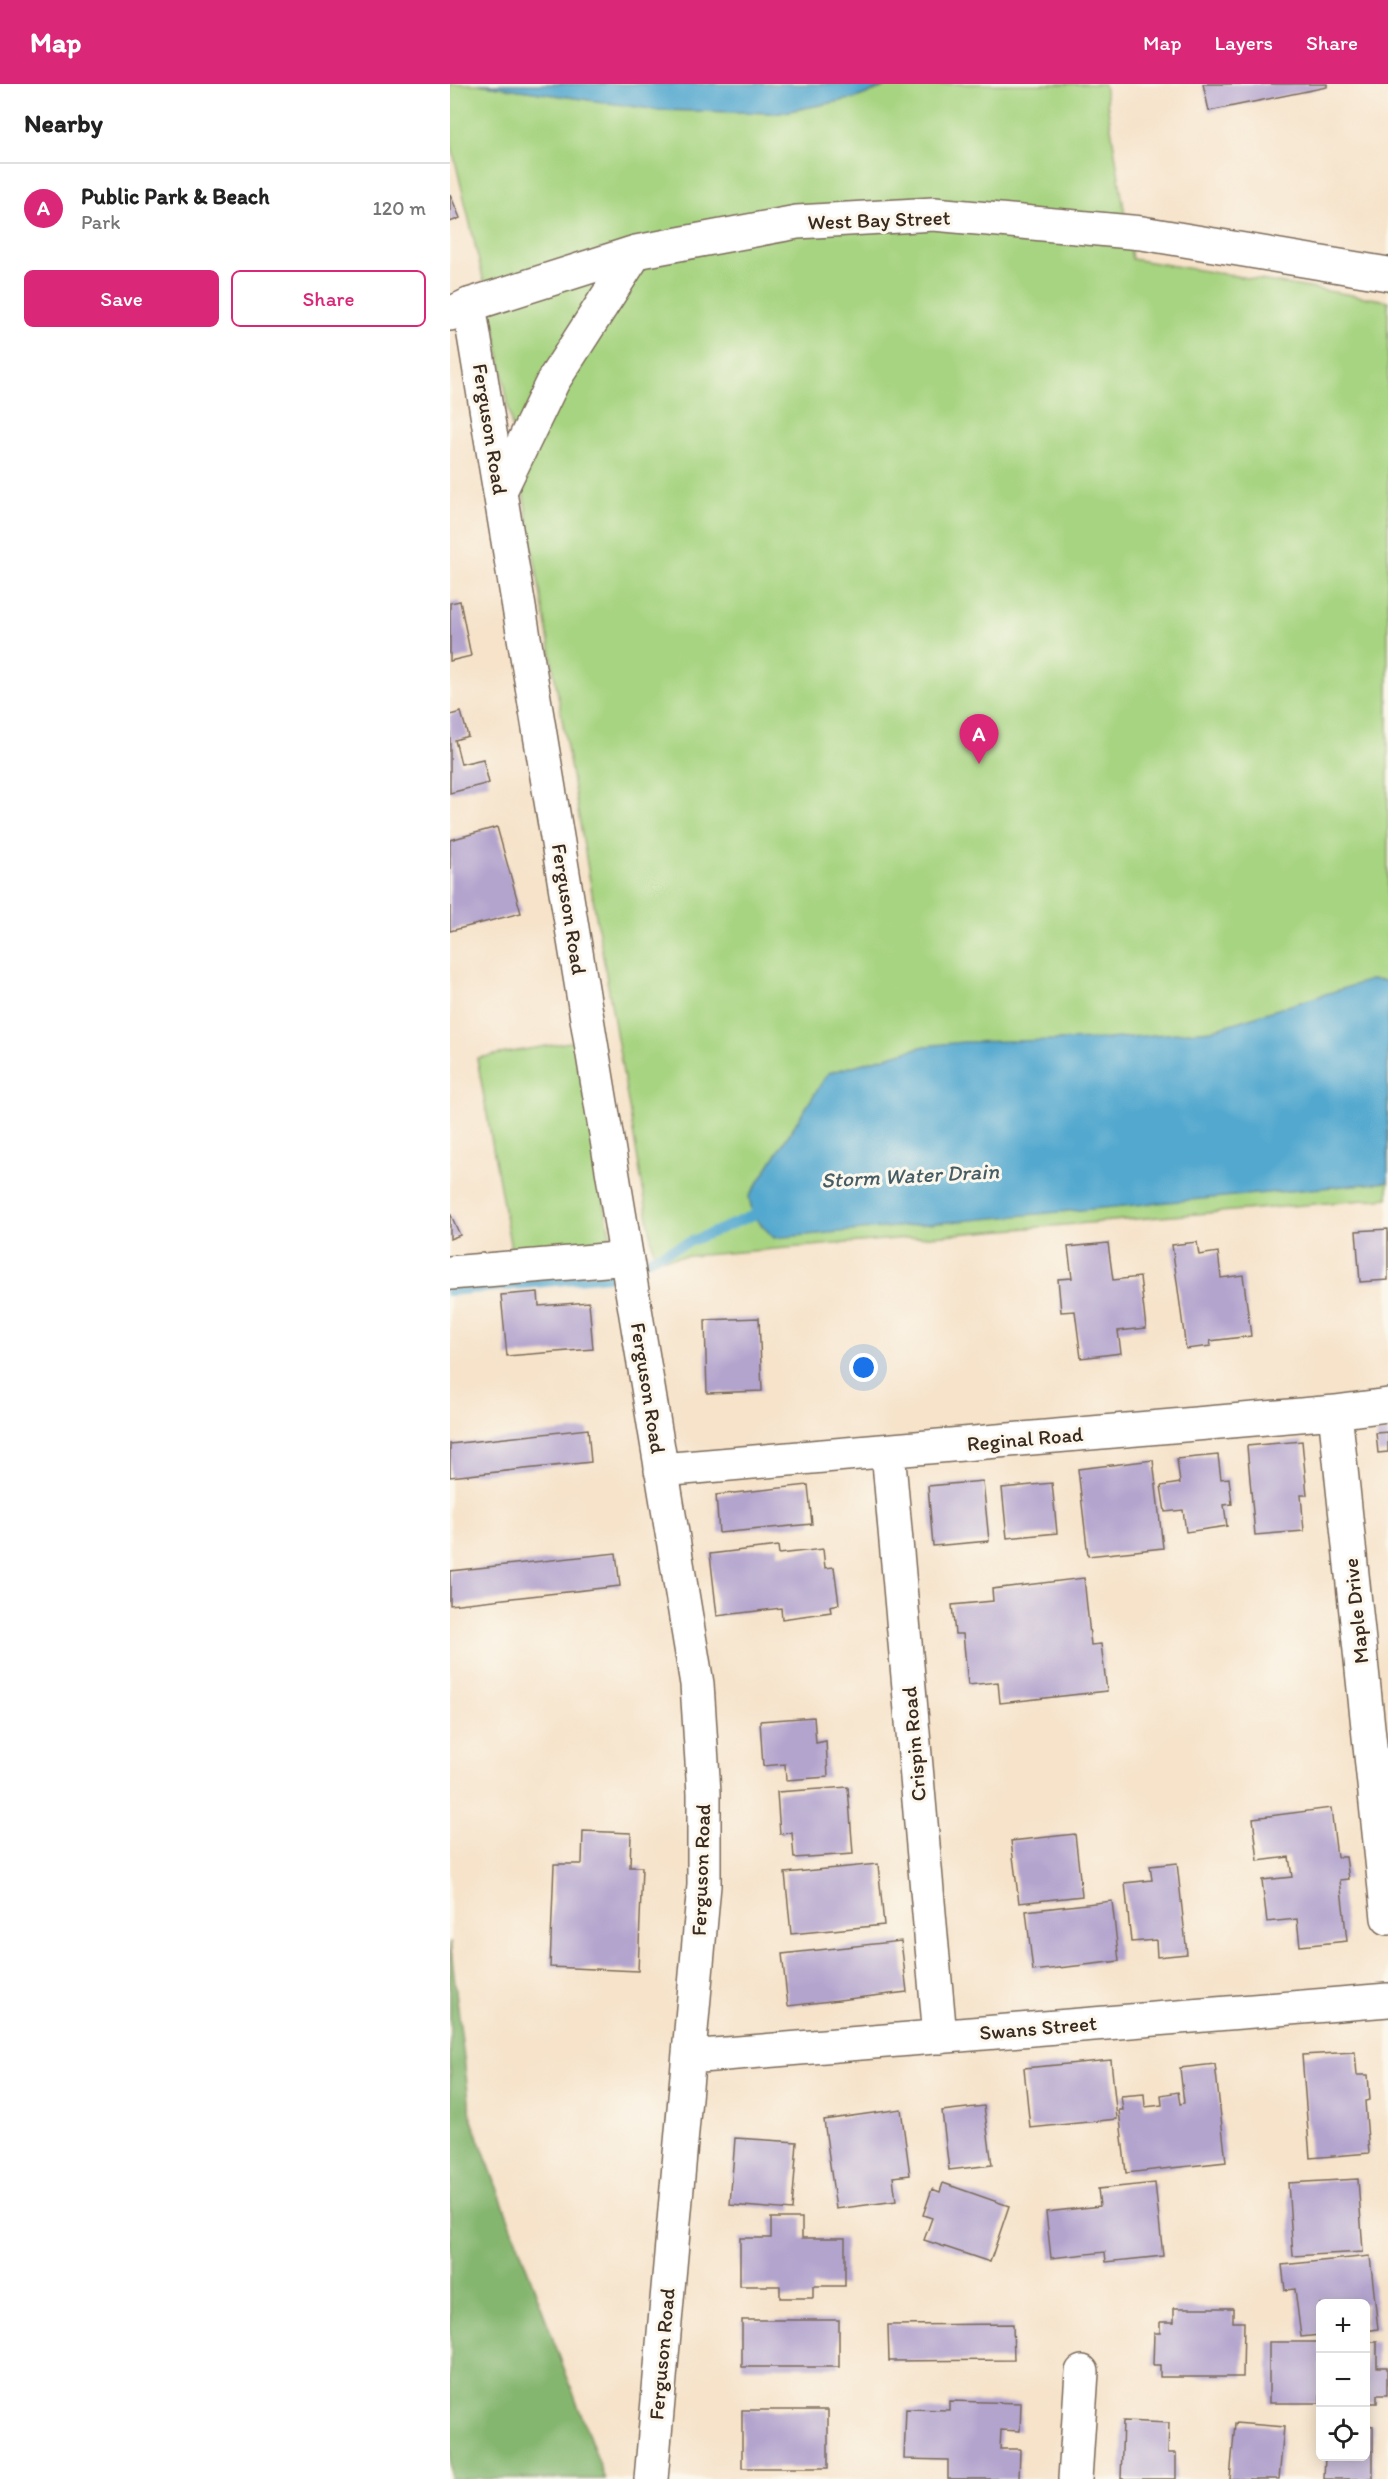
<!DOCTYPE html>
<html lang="en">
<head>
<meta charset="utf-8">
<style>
	:root { --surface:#fff; --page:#f6f6f6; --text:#222; --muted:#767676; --line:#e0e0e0; --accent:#db2777 }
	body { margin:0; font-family:Itim,sans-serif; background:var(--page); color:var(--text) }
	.controls { position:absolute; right:18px; bottom:18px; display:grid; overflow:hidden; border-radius:9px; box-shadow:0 3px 15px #0003 }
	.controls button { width:54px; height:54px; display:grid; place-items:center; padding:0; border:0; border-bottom:2px solid var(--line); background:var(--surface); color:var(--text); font:30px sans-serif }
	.you { position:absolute; left:414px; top:1284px; width:21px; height:21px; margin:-15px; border:4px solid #fff; border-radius:50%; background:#1a73e8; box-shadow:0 0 0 9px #1a73e833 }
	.badge { display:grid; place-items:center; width:39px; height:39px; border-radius:50%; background:var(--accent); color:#fff; font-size:20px; font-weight:700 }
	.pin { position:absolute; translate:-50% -50px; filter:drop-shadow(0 2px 3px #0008) }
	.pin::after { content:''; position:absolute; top:32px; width:21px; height:18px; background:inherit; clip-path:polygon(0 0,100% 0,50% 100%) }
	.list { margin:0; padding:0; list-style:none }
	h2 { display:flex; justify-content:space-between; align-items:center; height:78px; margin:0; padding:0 24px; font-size:26px }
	h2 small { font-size:20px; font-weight:400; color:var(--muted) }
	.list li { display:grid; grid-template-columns:39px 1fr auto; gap:18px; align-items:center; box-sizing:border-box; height:90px; padding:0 24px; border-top:2px solid var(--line) }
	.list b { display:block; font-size:22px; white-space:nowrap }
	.list p { margin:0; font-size:20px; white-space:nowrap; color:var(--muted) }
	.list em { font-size:20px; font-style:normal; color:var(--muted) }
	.actions { display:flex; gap:12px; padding:18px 24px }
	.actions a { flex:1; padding:14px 0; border:2px solid var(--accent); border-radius:9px; text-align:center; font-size:21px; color:var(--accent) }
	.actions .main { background:var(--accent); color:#fff }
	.icon { flex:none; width:33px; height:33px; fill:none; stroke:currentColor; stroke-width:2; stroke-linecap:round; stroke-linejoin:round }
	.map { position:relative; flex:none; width:938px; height:2395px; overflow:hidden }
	header { display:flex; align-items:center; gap:36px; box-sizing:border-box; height:84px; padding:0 30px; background:var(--accent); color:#fff }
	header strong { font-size:28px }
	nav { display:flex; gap:33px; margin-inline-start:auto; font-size:21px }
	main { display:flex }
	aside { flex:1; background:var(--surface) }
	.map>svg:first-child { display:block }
	.green { fill:#a7d481; stroke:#717f50; stroke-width:1.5 }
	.forest { fill:#85b66f; stroke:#607046; stroke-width:1.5 }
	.water { fill:#53a8cf; stroke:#476976; stroke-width:1.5 }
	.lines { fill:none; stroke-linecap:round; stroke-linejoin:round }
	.stream { stroke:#53a8cf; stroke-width:10 }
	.building { fill:#b3a4ce }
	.minor-casing { stroke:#7c6b5a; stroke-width:36 }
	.highway-casing { stroke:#7c6b5a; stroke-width:36 }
	.minor { stroke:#fff; stroke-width:33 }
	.highway { stroke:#fff; stroke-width:33 }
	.labels { text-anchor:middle; stroke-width:6; stroke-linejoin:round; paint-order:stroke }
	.street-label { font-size:21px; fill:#3b2a1e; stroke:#fbf7ec }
	.water-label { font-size:22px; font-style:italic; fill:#455c65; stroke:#fbf7ec }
</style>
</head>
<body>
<header>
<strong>Map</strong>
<nav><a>Map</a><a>Layers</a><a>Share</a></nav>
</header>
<main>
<aside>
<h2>Nearby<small></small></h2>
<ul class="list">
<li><span class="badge">A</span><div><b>Public Park &amp; Beach</b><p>Park</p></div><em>120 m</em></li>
</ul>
<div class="actions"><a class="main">Save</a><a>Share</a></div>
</aside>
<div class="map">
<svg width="938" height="2395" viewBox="0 0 938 2395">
	<rect width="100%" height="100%" fill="#fbf7ec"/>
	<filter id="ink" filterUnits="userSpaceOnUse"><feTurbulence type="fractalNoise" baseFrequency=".0167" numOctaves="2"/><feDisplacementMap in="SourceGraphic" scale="12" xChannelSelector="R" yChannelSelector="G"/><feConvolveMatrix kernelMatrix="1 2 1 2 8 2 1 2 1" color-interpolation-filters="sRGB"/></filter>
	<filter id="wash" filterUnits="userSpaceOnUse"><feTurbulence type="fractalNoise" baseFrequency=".008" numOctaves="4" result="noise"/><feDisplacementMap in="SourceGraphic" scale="24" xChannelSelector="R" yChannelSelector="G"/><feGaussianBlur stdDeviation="1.35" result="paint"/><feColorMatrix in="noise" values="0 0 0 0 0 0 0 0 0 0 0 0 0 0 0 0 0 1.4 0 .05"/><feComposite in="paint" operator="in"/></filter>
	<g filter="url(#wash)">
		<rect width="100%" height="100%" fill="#f6e3ca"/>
		<path class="green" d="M0,0H29L208,26L329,29L406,14L441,0H654L682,175L938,217V1114L205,1175L45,245L0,55Z
			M125,957L161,1156L61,1165L27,974Z"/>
		<path class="forest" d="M0,1857L21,2033L155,2395H0Z"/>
		<path class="water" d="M29,0H441L406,14L329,29L208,26Z
			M920,896L938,897V1098L324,1154L303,1132L299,1113L378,989L475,962L513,958L658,955L761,946Z"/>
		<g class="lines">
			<path class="stream" d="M0,1207L158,1192L316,1126"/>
		</g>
		<g id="blocks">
			<path class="building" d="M753,0H877V3L759,27Z
				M0,110L10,134L0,138Z
				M10,517L21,572L0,577V519Z
				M11,628L18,652L5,656L11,680L33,675L39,699L0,709V631Z
				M47,743L71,829L0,847V756Z
				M0,1129L10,1151L0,1155Z
				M938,1145V1196L910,1198L906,1147Z
				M747,1158L749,1171L768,1168L771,1194L793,1191L801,1252L760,1257L761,1262L736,1265L722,1161Z
				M658,1159L663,1196L690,1193L696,1244L668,1247L671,1269L631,1274L625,1227L611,1228L608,1195L622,1194L618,1163Z
				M88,1208L89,1222L139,1218L143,1265L57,1272L51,1211Z
				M309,1234L312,1307L257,1309L255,1236Z
				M138,1345L141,1378L0,1393V1360Z
				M938,1348V1368L928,1369L926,1349Z
				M852,1357L857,1411H851L854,1447L805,1451L797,1362Z
				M768,1371L771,1395L779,1394L782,1420L774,1421L777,1442L736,1448L733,1426L715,1428L711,1402L730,1399L727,1375Z
				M703,1376L713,1464L638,1472L628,1385Z
				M533,1397L539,1457L483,1462L478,1402Z
				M602,1399L607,1449L557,1454L552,1404Z
				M358,1401L362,1440L269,1449L266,1411Z
				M328,1462L329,1470L373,1465L375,1484L384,1483L389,1520L380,1522L381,1528L332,1535L331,1524L267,1532L260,1470Z
				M166,1469L170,1502L0,1521V1487Z
				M634,1494L641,1561L651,1560L657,1607L550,1619L548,1598L518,1601L513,1550H505L502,1521L543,1517L542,1505Z
				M364,1633L366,1659L376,1657L378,1693L336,1696L335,1680L313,1682L310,1637Z
				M398,1703L403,1770L344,1774L342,1749L330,1750L327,1708Z
				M881,1724L887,1773H896L899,1795L890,1796L897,1857L850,1862L847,1835L817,1838L812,1796L842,1793L839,1773L808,1777L803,1734Z
				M133,1747L181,1749L180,1783H192L188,1887L100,1883L104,1780H132Z
				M625,1750L632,1812L569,1819L561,1757Z
				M727,1779L737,1870L707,1873L706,1856L681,1858L675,1799L702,1796L700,1782Z
				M428,1780L434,1841L341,1850L335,1789Z
				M662,1817L669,1877L583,1887L576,1827Z
				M451,1857L457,1908L338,1922L332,1870Z
				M905,1968L907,1991H918L920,2016L915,2017L919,2069L860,2074L852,1971Z
				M661,1976L667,2035L580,2044L574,1984Z
				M765,1980L776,2078L676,2089L669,2026H673L671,2012L694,2010L695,2023L712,2021L711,2011L728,2008L730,2020L734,2019L730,1984Z
				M534,2022L542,2081L499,2086L492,2027Z
				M451,2025L460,2091L443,2093L446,2117L386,2125L374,2036Z
				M285,2054L347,2058L342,2126L280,2121Z
				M908,2095L913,2168L843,2172L838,2099Z
				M493,2099L559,2122L540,2178L474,2156L482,2134L473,2131L482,2105L490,2108Z
				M705,2099L713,2172L656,2178L655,2168L601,2174L596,2128L650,2122L648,2105Z
				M321,2134H352V2154H395V2202H363V2214H330V2202H290V2154H321Z
				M920,2172L928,2245L916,2247V2220H870V2251L851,2253L845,2205L835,2206L832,2181Z
				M724,2224H783V2238H794L793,2293H710V2281H703L704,2249H710V2238H724Z
				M292,2236H389V2283H292Z
				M563,2240L564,2276L439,2277L438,2241Z
				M819,2258H870V2319H819Z
				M916,2258H927V2283H937V2311H927V2319H916Z
				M499,2317L571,2319L570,2347L551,2346L550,2365H570L569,2395H498V2376L454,2375L456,2325L499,2326Z
				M292,2326H378V2384H292Z
				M673,2337L719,2339L718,2369H726V2395H671Z
				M785,2339L834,2343L829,2395H780Z
				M916,2341L923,2342V2395H874L875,2372H916Z"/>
		</g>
	</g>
	<g filter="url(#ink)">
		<use href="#blocks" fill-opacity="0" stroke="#7c6b5a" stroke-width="1.5"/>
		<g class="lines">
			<g class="minor-casing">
				<path id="minor" d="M19,221L247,1600L254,1709V1801L201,2395
					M0,1189L167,1175L175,1167
					M885,1328L938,1834
					M438,1367L490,1953
					M211,1386L885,1328L938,1321
					M239,1973L938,1916
					M625,2395L632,2288"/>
			</g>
			<g class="highway-casing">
				<path id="highway" d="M0,230L19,221L186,168L347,138L484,130L692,149L938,190
					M50,407L103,297L186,168"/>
			</g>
			<use href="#minor" class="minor"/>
			<use href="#highway" class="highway"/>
		</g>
	</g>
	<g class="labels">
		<g class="street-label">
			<text transform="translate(429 136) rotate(-2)" y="7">West Bay Street</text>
			<text transform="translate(40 345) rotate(81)" y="7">Ferguson Road</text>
			<text transform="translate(119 825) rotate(81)" y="7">Ferguson Road</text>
			<text transform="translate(198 1304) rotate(81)" y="7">Ferguson Road</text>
			<text transform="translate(575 1355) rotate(-5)" y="7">Reginal Road</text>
			<text transform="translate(906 1527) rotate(-96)" y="7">Maple Drive</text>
			<text transform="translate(464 1660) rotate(-95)" y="7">Crispin Road</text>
			<text transform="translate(251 1786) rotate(-88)" y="7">Ferguson Road</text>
			<text transform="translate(588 1944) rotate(-5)" y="7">Swans Street</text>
			<text transform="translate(212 2270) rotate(-85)" y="7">Ferguson Road</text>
		</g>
		<g class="water-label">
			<text transform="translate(460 1091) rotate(-3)" y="8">Storm Water Drain</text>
		</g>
	</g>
</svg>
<div class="controls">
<button>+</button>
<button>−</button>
<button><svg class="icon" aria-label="locate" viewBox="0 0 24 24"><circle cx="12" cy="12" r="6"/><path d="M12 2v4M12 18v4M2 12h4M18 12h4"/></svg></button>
</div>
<div class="you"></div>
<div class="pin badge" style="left:529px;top:680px">A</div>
</div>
</main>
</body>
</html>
